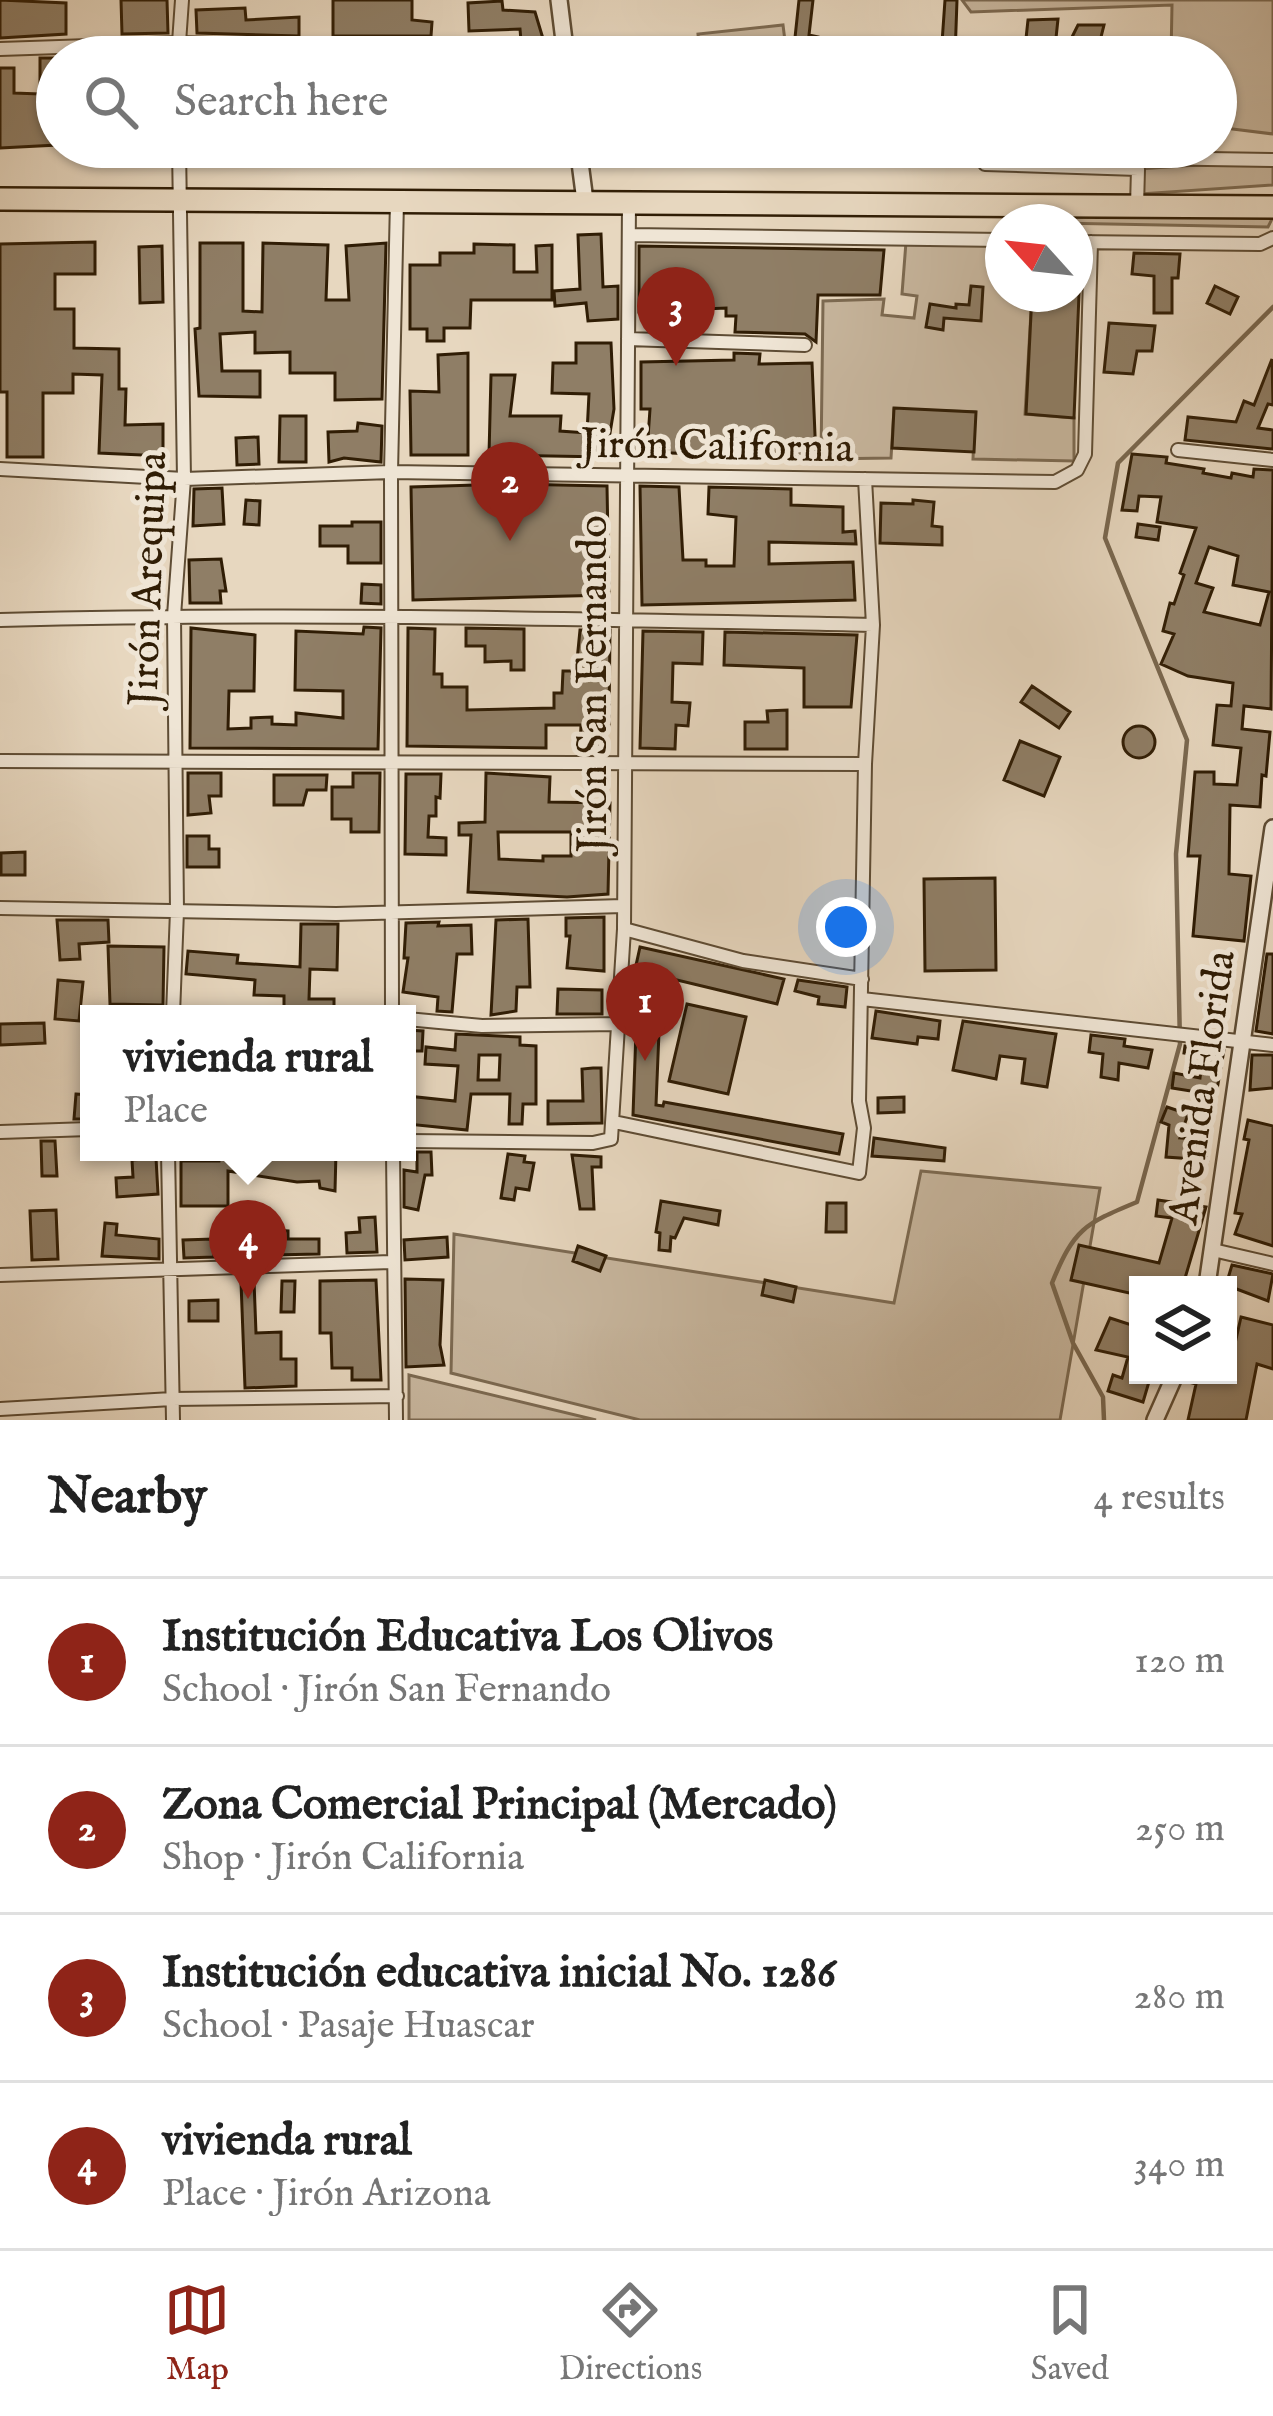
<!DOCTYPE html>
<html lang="en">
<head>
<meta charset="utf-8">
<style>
	:root { --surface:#fff; --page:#f6f6f6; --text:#222; --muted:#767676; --line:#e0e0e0; --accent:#8f2418 }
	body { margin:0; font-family:"IM FELL English",serif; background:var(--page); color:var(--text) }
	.controls { position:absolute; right:36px; bottom:36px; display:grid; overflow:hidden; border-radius:0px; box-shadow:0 3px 9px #0004 }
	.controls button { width:108px; height:108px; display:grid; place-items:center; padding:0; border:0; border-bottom:3px solid var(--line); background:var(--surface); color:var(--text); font:60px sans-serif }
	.compass { position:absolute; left:985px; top:204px; width:108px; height:108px; border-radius:50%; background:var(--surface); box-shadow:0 3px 9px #0004; rotate:297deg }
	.you { position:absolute; left:846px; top:927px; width:42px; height:42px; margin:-30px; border:9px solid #fff; border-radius:50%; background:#1a73e8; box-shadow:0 0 0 18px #1a73e833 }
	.badge { display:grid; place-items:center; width:78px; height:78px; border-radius:50%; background:var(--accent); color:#fff; font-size:39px; font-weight:700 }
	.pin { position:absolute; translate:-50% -99px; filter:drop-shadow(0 3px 6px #0008) }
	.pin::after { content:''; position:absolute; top:63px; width:42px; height:36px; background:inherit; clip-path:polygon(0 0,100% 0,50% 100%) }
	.popup { position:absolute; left:80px; top:1005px; width:336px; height:156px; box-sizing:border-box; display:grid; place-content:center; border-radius:0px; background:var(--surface); filter:drop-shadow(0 3px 9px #0005); font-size:39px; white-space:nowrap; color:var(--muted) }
	.popup b { font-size:45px; color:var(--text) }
	.popup::after { content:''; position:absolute; left:50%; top:100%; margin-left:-24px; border:24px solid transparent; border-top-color:var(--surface) }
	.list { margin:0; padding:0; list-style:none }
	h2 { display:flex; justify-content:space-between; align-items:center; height:156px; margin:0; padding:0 48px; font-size:51px }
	h2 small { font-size:39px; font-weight:400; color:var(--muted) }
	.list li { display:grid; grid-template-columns:78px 1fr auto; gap:36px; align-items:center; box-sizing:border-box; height:168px; padding:0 48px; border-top:3px solid var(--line) }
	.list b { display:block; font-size:45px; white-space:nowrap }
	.list p { margin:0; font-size:39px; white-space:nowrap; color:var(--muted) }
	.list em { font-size:39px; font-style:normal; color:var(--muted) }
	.icon { flex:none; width:66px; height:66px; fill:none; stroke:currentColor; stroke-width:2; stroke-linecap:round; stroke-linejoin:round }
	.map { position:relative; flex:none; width:1273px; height:1420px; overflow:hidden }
	.search { position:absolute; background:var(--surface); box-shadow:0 3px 9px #0004; left:36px; right:36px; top:36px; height:132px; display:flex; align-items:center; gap:30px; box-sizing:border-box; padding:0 42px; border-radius:66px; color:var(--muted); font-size:45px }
	.sheet { height:828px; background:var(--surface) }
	nav { display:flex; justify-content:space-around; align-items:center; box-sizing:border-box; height:168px; border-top:3px solid var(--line); background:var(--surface); font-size:33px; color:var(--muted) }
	nav a { display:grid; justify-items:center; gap:6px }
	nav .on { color:var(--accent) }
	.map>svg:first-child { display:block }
	.green { fill:#c8b79f; stroke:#7c6a52; stroke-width:3 }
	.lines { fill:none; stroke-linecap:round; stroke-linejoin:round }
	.stream { stroke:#79674f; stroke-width:4.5 }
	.building { fill:#8f7e66; stroke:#301d05; stroke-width:3; fill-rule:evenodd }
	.minor-casing { stroke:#5e4c34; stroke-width:16 }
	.tertiary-casing { stroke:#5e4c34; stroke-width:20 }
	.trunk-casing { stroke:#301d05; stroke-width:26 }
	.minor { stroke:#efe5d5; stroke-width:12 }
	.tertiary { stroke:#efe5d5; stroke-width:15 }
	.trunk { stroke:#e7d7bf; stroke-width:21 }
	.labels { text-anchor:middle; stroke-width:10; stroke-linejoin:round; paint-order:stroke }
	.street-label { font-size:42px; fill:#301d05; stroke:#efe5d5 }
</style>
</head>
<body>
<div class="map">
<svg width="1273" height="1420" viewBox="0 0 1273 1420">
	<rect width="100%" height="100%" fill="#e7d7bf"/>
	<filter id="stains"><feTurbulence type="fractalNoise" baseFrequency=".00167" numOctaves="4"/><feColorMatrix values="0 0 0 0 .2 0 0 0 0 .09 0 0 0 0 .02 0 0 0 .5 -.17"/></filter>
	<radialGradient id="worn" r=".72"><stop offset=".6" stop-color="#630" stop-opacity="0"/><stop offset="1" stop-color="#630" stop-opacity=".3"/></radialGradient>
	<path class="green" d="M962,0H1273V134L1216,127V57H1171L1172,5L971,12Z
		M783,25L787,57H700L698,34Z
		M1273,160V185L1140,194L1138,169Z
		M1004,214L1273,217L1268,227L1004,222Z
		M906,242L1003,246V294H1032L1025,414L1074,418V461L973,459L975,412L894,409L891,458L821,459L823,301L884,299L882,315L914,318L917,296L902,294Z
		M921,1171L1100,1188L1060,1420H640L451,1373L454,1234L894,1303Z
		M409,1375L596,1420H409Z"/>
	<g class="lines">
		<path class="stream" d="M1104,1420L1103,1397L1073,1343L1052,1283C1074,1229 1084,1224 1137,1202L1180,1044L1176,854L1187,740L1105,538L1118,463L1273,307"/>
	</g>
	<path class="building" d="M0,0L66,3V34L0,38Z
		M121,0H167L168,33L122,34Z
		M333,0H412V20L432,22L431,36H333Z
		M799,0H813L809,35L818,37L816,50L794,47Z
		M945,0H957L955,57H941Z
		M502,1L503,10L535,12L544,42L521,41L520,29L469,31L468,3Z
		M245,8L246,20L299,17V36L197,33L196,10Z
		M1058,19L1054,57H1024L1028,20Z
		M1078,25H1104L1096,57H1062Z
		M659,43L662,57H615L614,51Z
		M40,58H57V145L0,148V68H14V93L40,94Z
		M601,234L603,287L618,286V319L588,321L586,303L555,306L554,291L580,289L578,235Z
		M95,242V274H55V309H74V348L119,349V389H126L125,425L163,424V456L99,453L102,375L73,374V393H43V457H7V392H0V244Z
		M200,243H243V311L262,312L263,243L328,245L326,300H349L346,246L386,243L382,399L335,400V373H290V352L255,353V332L220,334L222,371H260V397L199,396L195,329L200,328Z
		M474,244L514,245V272H537L536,246L552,245V300H471L470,328H444V341H427V329H410V265H440V253H474Z
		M162,246L163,302L140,303L139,247Z
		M639,246L884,250L880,295H818L816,342L805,334L735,332L736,316H726V308L704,309L703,316L692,315L691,331L679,330L680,312H639Z
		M1134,253L1180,254L1178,278H1172V313H1154V276L1132,274Z
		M971,286L983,287L981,321L944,318L943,330L926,327L930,304L956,308V304L969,305Z
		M1215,286L1238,297L1230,314L1207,303Z
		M1032,294H1079L1074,418L1026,414Z
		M1109,323L1155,326L1152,351H1137L1133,374L1104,372Z
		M576,343H611L614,409L606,457L489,455L491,375H515L510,416H561L560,431L587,433L589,394L552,393L553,363H576Z
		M468,353V455H411L410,391L439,392L438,355Z
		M734,353L760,354L759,364L812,363L816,459L647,452L650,409H641V362L734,360Z
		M1272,359L1273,405L1268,404L1258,428L1273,430V449L1185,440L1188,417L1236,422L1244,401L1254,405Z
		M894,408L976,412L974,452L892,448Z
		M280,416H306V462H279Z
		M358,423L382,426L381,462L344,458L329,462L328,432L357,431Z
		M258,437L259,464L237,465L236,438Z
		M1132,454L1167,457L1166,463L1204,469L1203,473L1231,478L1232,473L1253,477L1254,469L1273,470L1271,709L1244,706L1242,729L1270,732L1266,776L1262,775L1260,807L1230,805L1229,874L1251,876L1244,941L1193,936L1200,856H1188L1195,772H1214V784L1237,785L1241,748L1213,745L1217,705L1231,706L1233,683L1188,676L1161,664L1174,634L1163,631L1170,603L1174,604L1184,575L1180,573L1196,528L1157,522L1161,497L1139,496L1137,511L1122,510ZM1209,547L1238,556L1233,585L1269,592L1260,625L1204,612L1213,588L1196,583Z
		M512,484L607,486L609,595L413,600L411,487Z
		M640,486L679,487L683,560H706V566H734L736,517L708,514L709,487L791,489V505L843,507V532L855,531L856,544L769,542V564L853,562L855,600L642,605Z
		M222,488L224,524L193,526L194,489Z
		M246,500L260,501L259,525L244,524Z
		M913,500L934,502L932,526L942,527V545L880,543L881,503L913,504Z
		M352,522H381V563H348V546H320V526H352Z
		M1138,524L1160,527L1158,540L1136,537Z
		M221,559L226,591H220L221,603H190L189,560Z
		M362,584L381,585V604L361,603Z
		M364,627L381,628L378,749L190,748L191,628L255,635L254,691H229L228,729L251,728V718L272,717V724L296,725V713L343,718V691L295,690L296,631L363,634Z
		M408,628L435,629L434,674H442V687H467V710L554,708V693H562L563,671H576L580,630H610L609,725H604V748L580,747L581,725H546V748L407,746Z
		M466,628L524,629V670H511V661L485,662V646H466Z
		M643,631L703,632L702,664L673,663L672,702L690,703L688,726L676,725L675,749L640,748Z
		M725,632L857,635L851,707H804V668L724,665Z
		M1032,686L1070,712L1059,728L1021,702Z
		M787,710V749H745V722H768L767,711Z
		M1123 742a16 16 0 1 1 32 0a16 16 0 1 1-32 0Z
		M1020,741L1060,757L1044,796L1004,780Z
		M188,773H221V796H209L211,813L188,815Z
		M353,773H380L379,832H351V819H332V787H353Z
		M486,773L550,777L549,802L610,803L608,894L567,897L468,892L471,835H459V823L485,822ZM498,832H571V856H543V861L499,859Z
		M406,774H441L440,798L436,797V816H429L428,837L446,838V855L405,854Z
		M274,775H327L326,790H307L303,805H274Z
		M187,836H209V849H219V867H187Z
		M25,852V875H1V853Z
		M995,878L996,970L925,971L924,879Z
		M604,917V971L567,968L570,936H566V918Z
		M528,919L530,987H517L516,1011L491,1015L496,920Z
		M57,920H108L109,942L79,944L80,959L60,960Z
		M439,922L438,926L471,925L472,954H457L452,1012L437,1011L438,997L403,992L408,958H404L406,923Z
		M301,924H338L337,970L310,969L309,999H334V1014H284V996L254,995L255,980L186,974L188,951L238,955L237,963L300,967Z
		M108,946L164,947L163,1005L110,1004Z
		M640,947L784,979L777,1004L635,970Z
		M1267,954H1273V1034L1256,1031Z
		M58,980L83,982L79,1021L55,1019Z
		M798,980L847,987L845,1007L818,1004L819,997L795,991Z
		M558,989L602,990V1014H557Z
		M687,1004L746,1017L728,1094L669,1081Z
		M876,1011L940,1021L938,1039L918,1037L917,1044L872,1038Z
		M963,1021L1056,1034L1047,1087L1022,1083L1025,1059L1000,1056L996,1079L953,1070Z
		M44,1023L45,1043L0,1045V1024Z
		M407,1030L423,1031L422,1051H407Z
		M636,1031L659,1032L656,1105L663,1106L664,1102L843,1134L839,1154L633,1115Z
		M456,1034L520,1037V1045L536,1046V1104H523L522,1124H509L510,1094H471L467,1130L407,1124V1096L455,1101L458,1066L425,1064L426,1047L455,1050ZM479,1055H500L499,1080H478Z
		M1091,1035L1125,1039L1124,1046L1152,1050L1148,1068L1119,1063L1118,1080L1101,1077L1103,1054L1089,1052Z
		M1185,1046L1224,1050L1216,1095L1172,1088L1174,1073L1200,1078L1203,1056L1184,1053Z
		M1252,1055H1273V1088L1250,1090Z
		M593,1068H601L602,1123L548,1124V1101H583L582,1069Z
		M76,1094L89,1095V1119H74Z
		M904,1097V1112L878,1113V1098Z
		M1167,1107L1188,1114L1180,1138L1210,1140L1208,1160L1166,1157L1169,1125L1161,1122Z
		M1248,1120L1273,1126V1246L1235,1234L1242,1214L1235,1213L1249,1140L1244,1139Z
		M874,1138L945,1148L944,1161L872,1156Z
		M41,1141H55L57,1176H42Z
		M220,1152H336L335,1191L320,1188L319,1181L297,1182L228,1171V1206H181V1161H219Z
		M417,1152H431L432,1175H425L418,1210L404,1207V1170L417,1172Z
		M508,1154L525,1156L524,1162L534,1163L529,1190L516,1188L514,1200L501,1198Z
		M572,1155L601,1157V1167H592L594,1209H580Z
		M156,1158L158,1194L117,1197L116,1178L133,1177L132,1160Z
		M1158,1200L1206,1207L1183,1285H1138V1295L1071,1280L1079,1245L1159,1263L1172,1218L1156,1216Z
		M661,1201L720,1211L718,1225L684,1218L675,1238L671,1237L670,1251L659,1250L660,1233L656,1232Z
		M827,1203H846V1232H826Z
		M56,1210L58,1259L32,1260L30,1211Z
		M375,1217L377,1252L347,1253L346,1233L360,1232L359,1218Z
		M105,1223L117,1224L116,1235L159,1239V1259L102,1256Z
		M272,1230L288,1231V1239H319V1254L271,1255Z
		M447,1237L448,1257L405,1260L404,1240Z
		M213,1239L214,1257L184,1258L183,1240Z
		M578,1246L606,1256L600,1271L573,1261Z
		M1232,1265L1273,1274L1268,1301L1226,1285Z
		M405,1279L443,1280L440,1345L444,1365L406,1367Z
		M376,1280L381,1380H352V1368H332L331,1333H320V1281Z
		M765,1280L796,1287L793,1302L762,1295Z
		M254,1281L256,1333L281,1332V1359H296V1386L245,1388L241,1282Z
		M282,1281H295L294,1312H281Z
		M218,1300V1321H189V1301Z
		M1241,1317L1273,1325V1369L1257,1364L1246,1420H1188L1196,1384L1185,1381L1187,1375H1228Z
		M1110,1318L1138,1327V1375H1151L1143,1402L1108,1391L1113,1375L1122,1378L1128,1357L1096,1350Z"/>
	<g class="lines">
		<g class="minor-casing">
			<path id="minor" d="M0,49L178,43L566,53
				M178,57L182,0
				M1143,158L1273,160
				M985,164L1138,169L1137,206
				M630,235L1003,240
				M1075,242L1260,244L1273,238
				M628,339L805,345
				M1178,450L1273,460
				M0,469L184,479L391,472L1055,482L1077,470L1085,454L1091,242
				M0,620C291,612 582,619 873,625
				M0,761L865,764
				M0,908L336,914L623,906
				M624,929L743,961L862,979
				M862,999L1273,1045
				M173,1014L177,911L174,616L184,479L179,147
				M392,1014L391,472L397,201
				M407,1019L482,1026L618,1024
				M614,1122L859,1173L864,1128L859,1101L865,764L873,625L865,479
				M0,1132L89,1129
				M407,1141L593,1143L611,1139L624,929L629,202
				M168,1152L173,1420
				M393,1152L396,1420
				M1213,1250L1273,1264
				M0,1275L391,1262
				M0,1409L172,1399L397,1396"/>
		</g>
		<g class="tertiary-casing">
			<path id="tertiary" d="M559,0L566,57
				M578,147L585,201
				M1207,1285L1273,828
				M1155,1420L1175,1375"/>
		</g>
		<g class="trunk-casing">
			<path id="trunk" d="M0,199L1273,207"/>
		</g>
		<use href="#minor" class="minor"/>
		<use href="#tertiary" class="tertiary"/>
		<use href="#trunk" class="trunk"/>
	</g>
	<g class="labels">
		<g class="street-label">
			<text transform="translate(717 444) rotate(1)" y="15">Jirón California</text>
			<text transform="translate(146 579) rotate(-88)" y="15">Jirón Arequipa</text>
			<text transform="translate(591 684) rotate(-90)" y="15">Jirón San Fernando</text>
			<text transform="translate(1200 1087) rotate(-82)" y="15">Avenida Florida</text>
		</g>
	</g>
	<rect width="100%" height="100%" filter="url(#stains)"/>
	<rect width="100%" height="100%" fill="url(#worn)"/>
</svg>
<div class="controls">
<button><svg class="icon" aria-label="layers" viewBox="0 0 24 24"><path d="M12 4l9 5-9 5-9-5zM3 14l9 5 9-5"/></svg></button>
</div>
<svg class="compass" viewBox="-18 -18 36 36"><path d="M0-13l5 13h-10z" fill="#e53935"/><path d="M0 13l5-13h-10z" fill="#767676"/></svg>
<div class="you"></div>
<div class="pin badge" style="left:645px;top:1061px">1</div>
<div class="pin badge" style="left:510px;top:541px">2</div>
<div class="pin badge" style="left:676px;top:366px">3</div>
<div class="pin badge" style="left:248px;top:1299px">4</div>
<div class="popup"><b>vivienda rural</b>Place</div>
<div class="search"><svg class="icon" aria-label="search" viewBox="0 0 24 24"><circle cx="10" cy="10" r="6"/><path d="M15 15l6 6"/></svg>Search here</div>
</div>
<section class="sheet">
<h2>Nearby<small>4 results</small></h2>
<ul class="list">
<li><span class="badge">1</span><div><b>Institución Educativa Los Olivos</b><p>School · Jirón San Fernando</p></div><em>120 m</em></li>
<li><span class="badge">2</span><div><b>Zona Comercial Principal (Mercado)</b><p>Shop · Jirón California</p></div><em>250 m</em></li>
<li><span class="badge">3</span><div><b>Institución educativa inicial No. 1286</b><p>School · Pasaje Huascar</p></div><em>280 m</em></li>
<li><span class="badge">4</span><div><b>vivienda rural</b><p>Place · Jirón Arizona</p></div><em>340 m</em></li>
</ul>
</section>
<nav>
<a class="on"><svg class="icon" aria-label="map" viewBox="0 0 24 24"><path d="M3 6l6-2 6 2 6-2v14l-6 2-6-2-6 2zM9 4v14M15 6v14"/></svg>Map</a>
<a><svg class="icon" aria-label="directions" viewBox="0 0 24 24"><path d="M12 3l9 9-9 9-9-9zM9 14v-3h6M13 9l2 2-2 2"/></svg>Directions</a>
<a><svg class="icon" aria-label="saved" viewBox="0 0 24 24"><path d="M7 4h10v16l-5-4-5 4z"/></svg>Saved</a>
</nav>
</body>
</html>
